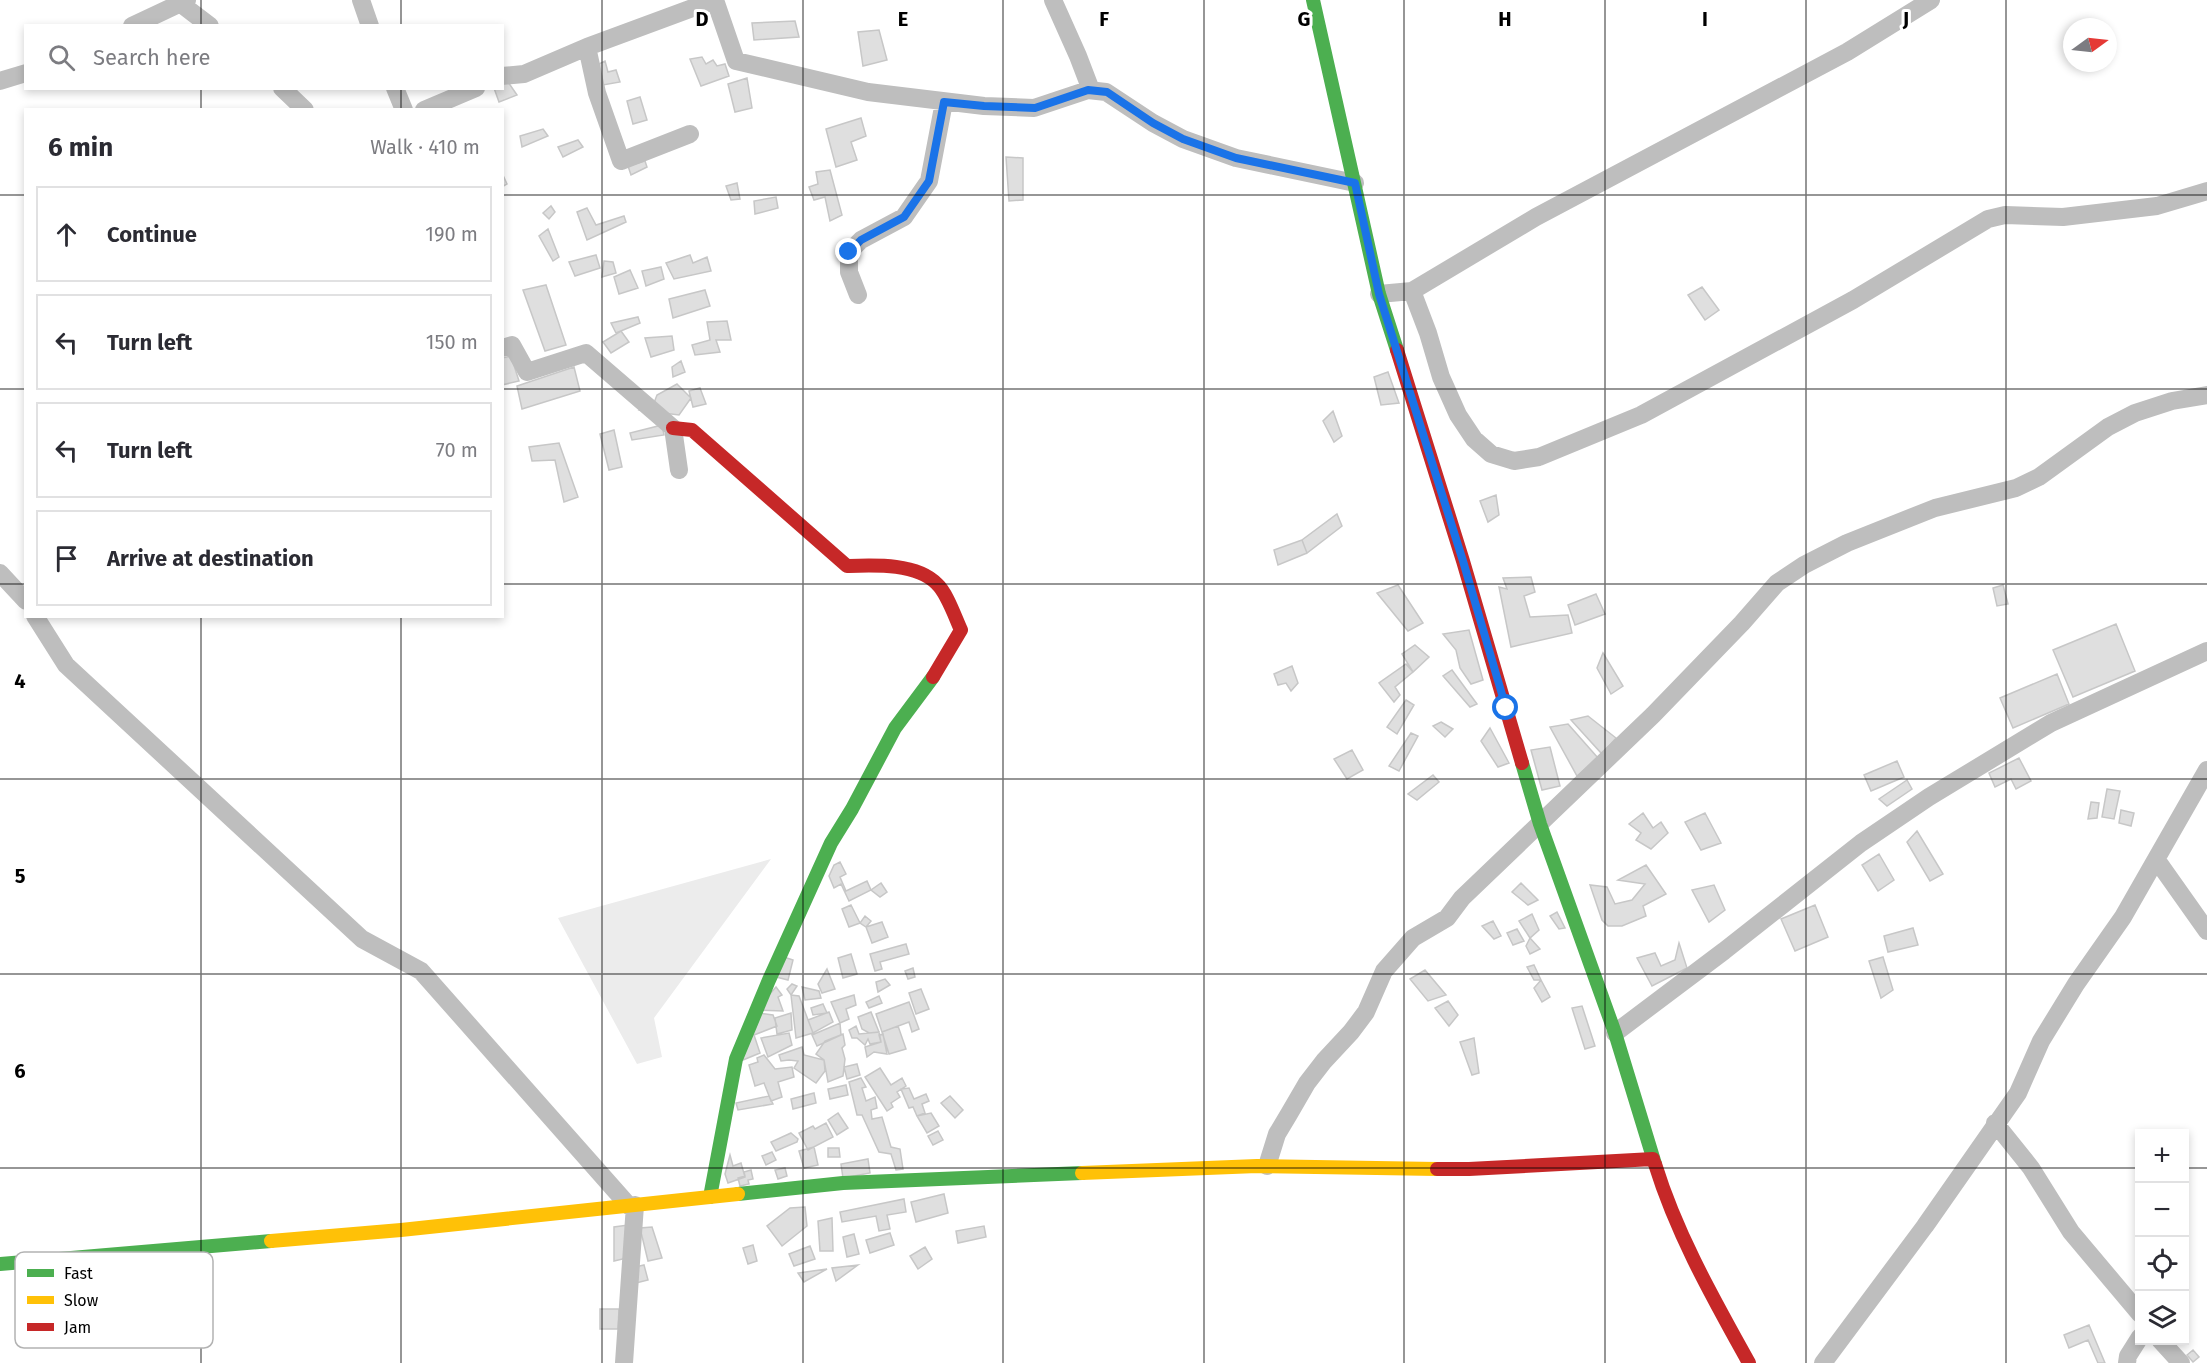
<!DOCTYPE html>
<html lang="en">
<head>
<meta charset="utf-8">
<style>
	:root { --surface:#fff; --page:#f7f7f7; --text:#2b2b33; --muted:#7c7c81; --line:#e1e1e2 }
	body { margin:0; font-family:"Fira Sans",sans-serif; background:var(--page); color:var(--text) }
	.controls { position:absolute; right:18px; bottom:18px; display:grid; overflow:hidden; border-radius:0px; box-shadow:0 3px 9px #0003 }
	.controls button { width:54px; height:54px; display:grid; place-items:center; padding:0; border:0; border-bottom:2px solid var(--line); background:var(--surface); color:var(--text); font:30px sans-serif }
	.compass { position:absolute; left:2063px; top:18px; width:54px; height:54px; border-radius:50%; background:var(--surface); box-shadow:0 3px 9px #0003; rotate:75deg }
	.stop { position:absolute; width:18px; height:18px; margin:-14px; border:4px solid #1a73e8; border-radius:50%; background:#fff }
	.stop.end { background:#1a73e8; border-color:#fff; box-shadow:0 2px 6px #0008 }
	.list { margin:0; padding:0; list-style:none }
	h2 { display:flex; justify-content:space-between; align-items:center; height:78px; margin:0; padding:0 24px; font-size:26px }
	h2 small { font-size:20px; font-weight:400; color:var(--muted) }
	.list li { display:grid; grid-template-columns:39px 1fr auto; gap:18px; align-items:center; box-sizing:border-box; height:96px; margin:0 12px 12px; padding:0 12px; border:2px solid var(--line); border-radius:0px }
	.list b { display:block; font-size:22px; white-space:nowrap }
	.list em { font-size:20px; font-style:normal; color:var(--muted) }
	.icon { flex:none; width:33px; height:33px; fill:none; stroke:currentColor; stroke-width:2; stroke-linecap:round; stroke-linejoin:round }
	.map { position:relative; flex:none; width:2207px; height:1363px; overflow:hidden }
	.search { position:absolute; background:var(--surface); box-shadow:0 3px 9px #0003; left:24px; top:24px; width:480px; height:66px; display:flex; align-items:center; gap:15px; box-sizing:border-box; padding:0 21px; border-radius:0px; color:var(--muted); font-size:22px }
	.panel { position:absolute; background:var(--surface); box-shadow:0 3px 9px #0003; left:24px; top:108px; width:480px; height:510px; border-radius:0px }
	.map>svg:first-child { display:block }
	.green { fill:#ececec }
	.building { fill:#dfdfdf; stroke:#c7c7c7; stroke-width:1.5 }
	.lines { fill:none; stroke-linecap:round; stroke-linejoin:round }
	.street { stroke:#bebebe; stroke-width:18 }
	.fast { stroke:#4caf50; stroke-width:14 }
	.slow { stroke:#ffc107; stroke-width:14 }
	.jam { stroke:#c62828; stroke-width:14 }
	.route { stroke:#1a73e8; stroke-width:8 }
	.grid { fill:none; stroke:#000; stroke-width:1.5; stroke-opacity:0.55 }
	.key { fill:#fff; stroke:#b2b2b2; stroke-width:1.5 }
	.key-label { font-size:16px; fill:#000 }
	.grid-label { font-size:20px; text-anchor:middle; font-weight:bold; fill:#000; stroke:#fff; stroke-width:6; stroke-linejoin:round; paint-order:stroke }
</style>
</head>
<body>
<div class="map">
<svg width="2207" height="1363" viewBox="0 0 2207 1363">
	<rect width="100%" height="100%" fill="#fff"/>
	<path class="green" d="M771,859L654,1018L662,1057L637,1064L558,918Z"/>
	<path class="building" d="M795,21L799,37L754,40L752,23Z
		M879,30L887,60L863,66L858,32Z
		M702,57L706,64L713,60L717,66L725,64L729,76L701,86L690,59Z
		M605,61L608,72L616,70L620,82L603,85L597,65Z
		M747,78L752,108L735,112L728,84Z
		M508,82L517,95L499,102L494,88H502V84Z
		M640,97L647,120L633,124L627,101Z
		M861,118L866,136L851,142L857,160L836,167L826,129Z
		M543,129L548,136L522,147L520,136Z
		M578,140L583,147L563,157L558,147Z
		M1006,157L1023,158V200L1009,201Z
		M645,161L647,167L631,175L628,166Z
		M830,170L842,215L830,221L825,197L814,200L809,187L818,184L816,172Z
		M502,173L507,184L502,187Z
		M737,183L740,199L731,200L726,186Z
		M776,197L778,208L755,214L754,201Z
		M551,206L555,212L549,219L543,213Z
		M587,208L596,225L624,216L626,222L587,240L577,212Z
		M548,229L559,257L553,261L539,236Z
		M596,255L600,268L575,276L569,262Z
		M690,255L693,263L707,257L711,271L674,279L666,263Z
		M604,261L613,262L616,273L602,277Z
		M661,267L664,279L646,286L642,271Z
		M630,270L638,288L619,294L614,277Z
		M546,285L566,345L545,351L523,290Z
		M1702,287L1719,310L1705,320L1688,295Z
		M705,290L710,306L673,318L669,299Z
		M638,317L640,323L616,333L611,323Z
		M727,321L731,340H716L720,352L695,355L692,345L710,340L707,322Z
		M621,331L629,342L611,353L603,342Z
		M672,336L674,350L651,357L645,338Z
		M511,356L519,381L502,385V358Z
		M681,361L685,372L673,377L672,367Z
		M574,367L580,391L522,409L517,386Z
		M1388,372L1399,403L1381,405L1374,377Z
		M677,384L691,398L679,415L640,410L654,403L657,395Z
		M700,388L706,404L693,407L689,391Z
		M1333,411L1342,436L1334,442L1323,421Z
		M662,425L664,435L632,440L630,433Z
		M614,430L622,467L609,470L600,434Z
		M559,443L578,497L564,502L555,460L532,461L529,447Z
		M1496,495L1499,515L1488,522L1480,501Z
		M1337,514L1342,526L1307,553L1302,540Z
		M1302,540L1307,553L1278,565L1274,550Z
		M1531,577L1535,592L1524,596L1530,617L1568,615L1572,633L1511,647L1499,587L1507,589L1503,578Z
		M1398,585L1423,623L1408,631L1377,593Z
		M2003,585L2008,604L1997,606L1993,588Z
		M1596,594L1605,614L1575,625L1568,605Z
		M2116,624L2135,671L2073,697L2053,650Z
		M1469,630L1483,680L1471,684L1460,668L1456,650L1443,634Z
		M1415,645L1429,657L1413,672L1402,654Z
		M1603,653L1623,686L1611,694L1597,668Z
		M1406,664L1413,672L1395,687L1400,695L1394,702L1379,683Z
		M1292,666L1298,683L1291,691L1286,683L1278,685L1274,674Z
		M1452,670L1477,704L1470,707L1443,676Z
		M2057,674L2069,704L2013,728L2000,698Z
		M1406,700L1414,705L1397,734L1387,727Z
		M1588,716L1616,738L1602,754L1571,720Z
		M1441,722L1453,729L1445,737L1433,726Z
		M1568,724L1598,758L1577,776L1550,727Z
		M1490,728L1509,763L1498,767L1481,741Z
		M1411,733L1418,736L1399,771L1389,766Z
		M1550,747L1560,786L1542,790L1531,750Z
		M1352,750L1363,770L1347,779L1334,759Z
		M2019,758L2031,781L2016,789L2011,779L1995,787L1989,773Z
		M1897,761L1904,777L1871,791L1864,775Z
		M1433,775L1439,782L1417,800L1408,794Z
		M1907,780L1912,789L1887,806L1879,799Z
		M2107,789L2120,791L2114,819L2102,817Z
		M2091,802L2099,803L2097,818L2088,819Z
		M2121,810L2134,813L2131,826L2119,823Z
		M1643,813L1653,828L1661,822L1668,833L1651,849L1636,840L1641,833L1629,824Z
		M1705,813L1721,843L1701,850L1685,822Z
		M1917,831L1943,874L1930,881L1907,842Z
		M1879,854L1894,880L1878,891L1862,865Z
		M840,862L846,874L840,877L846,891L867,881L871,890L849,901L841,884L834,888L829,876L834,865Z
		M1646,865L1666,894L1643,906L1646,916L1622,926H1608L1602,920L1590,885L1607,887L1615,904L1632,900L1645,884L1618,880Z
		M881,883L887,892L880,897L871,890Z
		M1521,883L1538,900L1528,905L1512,892Z
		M1714,885L1725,910L1709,922L1692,890Z
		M851,905L860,923L849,927L842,909Z
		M1815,905L1828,937L1795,951L1781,919Z
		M1557,912L1565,928L1559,929L1550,916Z
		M1532,914L1539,930L1530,938L1519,921Z
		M865,916L871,921L866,927L860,923Z
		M1493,921L1501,936L1494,939L1482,926Z
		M882,922L888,937L872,943L866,927Z
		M1913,928L1918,945L1888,952L1884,936Z
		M1517,929L1524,941L1513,945L1507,933Z
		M1530,938L1540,949L1530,954L1526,946Z
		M1679,943L1687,968L1652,986L1637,958L1655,953L1661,966L1675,960Z
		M906,944L909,954L880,962L882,969L875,971L870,954Z
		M851,954L857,974L843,978L838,958Z
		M781,956L793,960L788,980L776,977Z
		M1883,957L1893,990L1881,998L1869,961Z
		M1534,965L1541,980H1534L1527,967Z
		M913,968L915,977L908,979L905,971Z
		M827,969L835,989L822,993L818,984Z
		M1425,970L1446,995L1428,1001L1410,979Z
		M885,979L890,985L878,992L876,982Z
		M1541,980L1550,997L1542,1002L1534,988Z
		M792,984L797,986L791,995L787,989Z
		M776,987L782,995L778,997L783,1011L756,1010Z
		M802,987L819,991L821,998L805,1000Z
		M921,989L929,1009L916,1014L909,993Z
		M791,995L799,996L813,1033L796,1038Z
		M854,995L856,1005L846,1009L849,1019L840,1023L831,1002Z
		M879,996L882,1003L869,1008L866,1002Z
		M1448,1001L1458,1015L1449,1026L1435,1008Z
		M909,1002L919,1029L912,1032L909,1022L882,1032L876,1014Z
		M823,1004L827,1013L813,1015L811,1008Z
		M1582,1006L1595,1046L1585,1049L1572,1008Z
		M829,1012L833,1022L813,1033L808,1020Z
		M871,1012L879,1032L869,1033L862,1029L858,1017Z
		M759,1013L773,1015L777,1026L754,1035L760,1053L738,1062Z
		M791,1013L792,1030L777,1034L775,1018Z
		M840,1023L841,1035L817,1046L812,1035Z
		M856,1026L859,1034L879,1032L881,1042L870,1044L868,1039L865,1045L857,1038H852L849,1030Z
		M898,1026L906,1049L889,1054L882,1032Z
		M789,1033L792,1045L768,1057L761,1038Z
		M843,1034L845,1045L842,1048L845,1059L843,1076L828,1082L824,1060L816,1054L825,1041Z
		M883,1034L887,1054L874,1052L867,1057L865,1047L881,1042L879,1035Z
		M1474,1038L1479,1073L1472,1075L1460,1042Z
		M802,1047L804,1055L824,1060L825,1071L816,1083L794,1068L798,1061L789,1060L781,1061L779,1055Z
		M764,1055L775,1069L792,1067L794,1077L778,1082L782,1097L771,1101L764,1083L755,1086L749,1065L758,1062L757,1058Z
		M857,1064L860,1075L847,1079L844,1067Z
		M880,1068L891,1085L902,1078L906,1086L897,1092L900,1097L891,1103L893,1107L887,1111L865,1077Z
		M861,1078L866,1087L862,1088L866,1101L875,1097L877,1108L871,1110L872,1119L882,1117L891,1147L900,1149L903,1169L896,1170L891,1154L879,1152L862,1115H857L849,1082Z
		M846,1085L848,1095L830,1099L828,1089Z
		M909,1088L914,1099L926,1094L929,1101L922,1104L925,1113L917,1116L913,1107L909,1108L901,1089Z
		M814,1093L816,1103L793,1109L791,1099Z
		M769,1096L773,1104L738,1110L736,1103Z
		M950,1096L963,1110L955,1118L941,1103Z
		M838,1113L848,1128L837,1135L828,1120Z
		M931,1113L939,1126L927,1133L917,1116Z
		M826,1123L833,1137L808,1150L799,1133L813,1126L815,1129Z
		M938,1131L943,1140L933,1145L928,1136Z
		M791,1133L798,1139L797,1142L776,1151L771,1142Z
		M814,1147L818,1165L804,1168L799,1151Z
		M828,1148H839L840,1157H828Z
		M772,1152L776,1160L766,1165L762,1156Z
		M730,1155L733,1166L741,1163L745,1177L728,1183L725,1174Z
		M868,1159L870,1173L843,1178L841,1164Z
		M785,1168L787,1176L778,1179L775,1170Z
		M751,1170L753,1179L748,1180L749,1184L740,1186L738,1178L745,1176L744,1172Z
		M944,1194L948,1213L916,1222L911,1202Z
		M904,1199L906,1212L887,1215L890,1229L879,1231L876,1216L842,1222L840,1212Z
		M805,1207L807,1226L782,1246L767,1226L790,1208Z
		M832,1218L833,1251H820L818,1221Z
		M628,1225L627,1258L614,1261V1227Z
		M984,1226L986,1237L958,1243L956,1231Z
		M652,1227L662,1258L648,1261L640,1228Z
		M890,1233L894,1245L870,1253L866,1240Z
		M854,1234L859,1254L847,1257L843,1237Z
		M753,1245L757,1261L748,1264L743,1248Z
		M810,1246L815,1259L794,1266L789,1254Z
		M925,1247L932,1259L918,1269L910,1256Z
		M644,1265L648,1280L632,1284L635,1267Z
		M858,1265L836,1281L832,1268Z
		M827,1269L804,1282L798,1273Z
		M600,1309H619L618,1329H600Z
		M2089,1325L2105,1363H2098L2088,1340L2069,1348L2064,1335Z
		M2193,1350L2199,1357L2193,1362L2187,1355Z"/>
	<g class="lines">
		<path class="street" d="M361,0L370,26
			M715,0L736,61L868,92L984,106L1034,108L1088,90L1106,92L1153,123L1183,139L1236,158L1355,183
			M1053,0L1078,56L1091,90
			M180,3L210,26
			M132,26L187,0
			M587,47L597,93L621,161L690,134
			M502,76L524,74L587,47L714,0
			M0,81L26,73
			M282,88L305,110
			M395,88L404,110
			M424,110L476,88
			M1412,291L1428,333L1441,377L1458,415L1474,439L1491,454L1514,461L1539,457L1641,415L1853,300L1988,219L2005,215L2063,217L2157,206L2207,191
			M1379,294L1412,291L1536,217L1847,52L1931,0
			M858,295L849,272V252L861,240L904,217L929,181L944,102
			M502,348L512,345L527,372L586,353L673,428L679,470
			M0,573L26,601
			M35,616L66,665L362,939L421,971L629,1206
			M2156,859L2207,931
			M1615,1033L1724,951L1861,843L1929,797L2051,723L2207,651
			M1995,1123L2031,1168L2071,1232L2140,1314
			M1267,1166L1277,1134L1289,1114L1307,1083L1324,1061L1351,1032L1366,1012L1384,971L1413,938L1447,918L1462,898L1653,715L1742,623L1777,583L1804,565L1847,543L1935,508L2016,488L2039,477L2108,427L2135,413L2172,401L2207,395
			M2160,1340L2181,1363
			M624,1363L635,1205
			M1823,1363L1925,1226L2018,1093L2041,1041L2076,984L2123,917L2207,770
			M2127,1363L2128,1356L2140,1337"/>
		<path class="fast" d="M1313,0L1379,294L1397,350
			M1522,763L1540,824L1615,1033L1655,1164
			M738,1194L843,1183L1082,1173
			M710,1197L736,1059L769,980L831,843L852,809L895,728L933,677
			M0,1264L271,1241"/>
		<path class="slow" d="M1082,1173L1257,1166L1437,1169
			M271,1241L401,1230L738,1194"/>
		<path class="jam" d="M1397,350L1463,561L1522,763
			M673,428L692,430L847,566C875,565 917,563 937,584C947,593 955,617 961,630L933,677
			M1655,1164C1677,1235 1713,1298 1749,1363
			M1437,1169H1469L1653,1159"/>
	</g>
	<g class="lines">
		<path class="route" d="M849,252L861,240L904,217L929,181L944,102L984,106L1035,108L1088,90L1107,92L1153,123L1183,139L1236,158L1355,183L1379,294L1463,561L1506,708"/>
	</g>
	<path class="grid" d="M201,0V26M401,0V26M602,0V1363M803,0V1363M1003,0V1363M1204,0V1363M1404,0V1363M1605,0V1363M1806,0V1363M2006,0V1363M201,88V110M401,88V110M0,195H26M502,195H2207M0,389H26M502,389H2207M0,584H26M502,584H2207M201,616V1363M401,616V1363M0,779H2207M0,974H2207M0,1168H2140M2184,1168H2207"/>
	<rect x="15" y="1252" width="198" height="96" rx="9" class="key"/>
	<rect x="27" y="1269" width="27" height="8" fill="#4caf50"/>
	<rect x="27" y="1296" width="27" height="8" fill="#ffc107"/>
	<rect x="27" y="1323" width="27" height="8" fill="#c62828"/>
	<g class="key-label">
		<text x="64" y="1279">Fast</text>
		<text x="64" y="1306">Slow</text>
		<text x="64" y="1333">Jam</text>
	</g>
	<g class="grid-label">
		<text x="702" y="26">D</text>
		<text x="903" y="26">E</text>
		<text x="1104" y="26">F</text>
		<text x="1304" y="26">G</text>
		<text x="1505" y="26">H</text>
		<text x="1705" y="26">I</text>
		<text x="1906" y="26">J</text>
		<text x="20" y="688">4</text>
		<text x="20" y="883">5</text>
		<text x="20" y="1078">6</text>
	</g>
</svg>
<div class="controls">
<button>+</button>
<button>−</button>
<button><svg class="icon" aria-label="locate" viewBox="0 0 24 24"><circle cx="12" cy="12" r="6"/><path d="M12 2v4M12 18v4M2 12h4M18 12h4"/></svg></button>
<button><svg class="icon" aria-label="layers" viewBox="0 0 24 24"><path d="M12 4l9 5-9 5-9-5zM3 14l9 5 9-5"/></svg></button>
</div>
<svg class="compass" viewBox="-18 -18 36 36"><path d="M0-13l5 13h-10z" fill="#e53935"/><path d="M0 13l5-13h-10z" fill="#7c7c81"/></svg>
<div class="stop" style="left:1506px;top:708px"></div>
<div class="stop end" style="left:849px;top:252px"></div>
<div class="search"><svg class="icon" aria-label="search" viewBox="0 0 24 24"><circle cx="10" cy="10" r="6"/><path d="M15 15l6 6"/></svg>Search here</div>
<section class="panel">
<h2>6 min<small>Walk · 410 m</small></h2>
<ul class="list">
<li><svg class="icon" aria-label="ahead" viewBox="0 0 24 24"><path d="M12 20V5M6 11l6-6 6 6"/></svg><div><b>Continue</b></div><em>190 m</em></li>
<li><svg class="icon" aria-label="left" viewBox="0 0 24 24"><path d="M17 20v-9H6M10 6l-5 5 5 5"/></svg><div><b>Turn left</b></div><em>150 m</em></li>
<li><svg class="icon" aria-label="left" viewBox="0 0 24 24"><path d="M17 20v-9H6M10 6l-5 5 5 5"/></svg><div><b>Turn left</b></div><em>70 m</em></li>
<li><svg class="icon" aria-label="arrive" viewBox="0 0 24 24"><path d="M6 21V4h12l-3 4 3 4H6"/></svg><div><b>Arrive at destination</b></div></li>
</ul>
</section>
</div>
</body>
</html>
